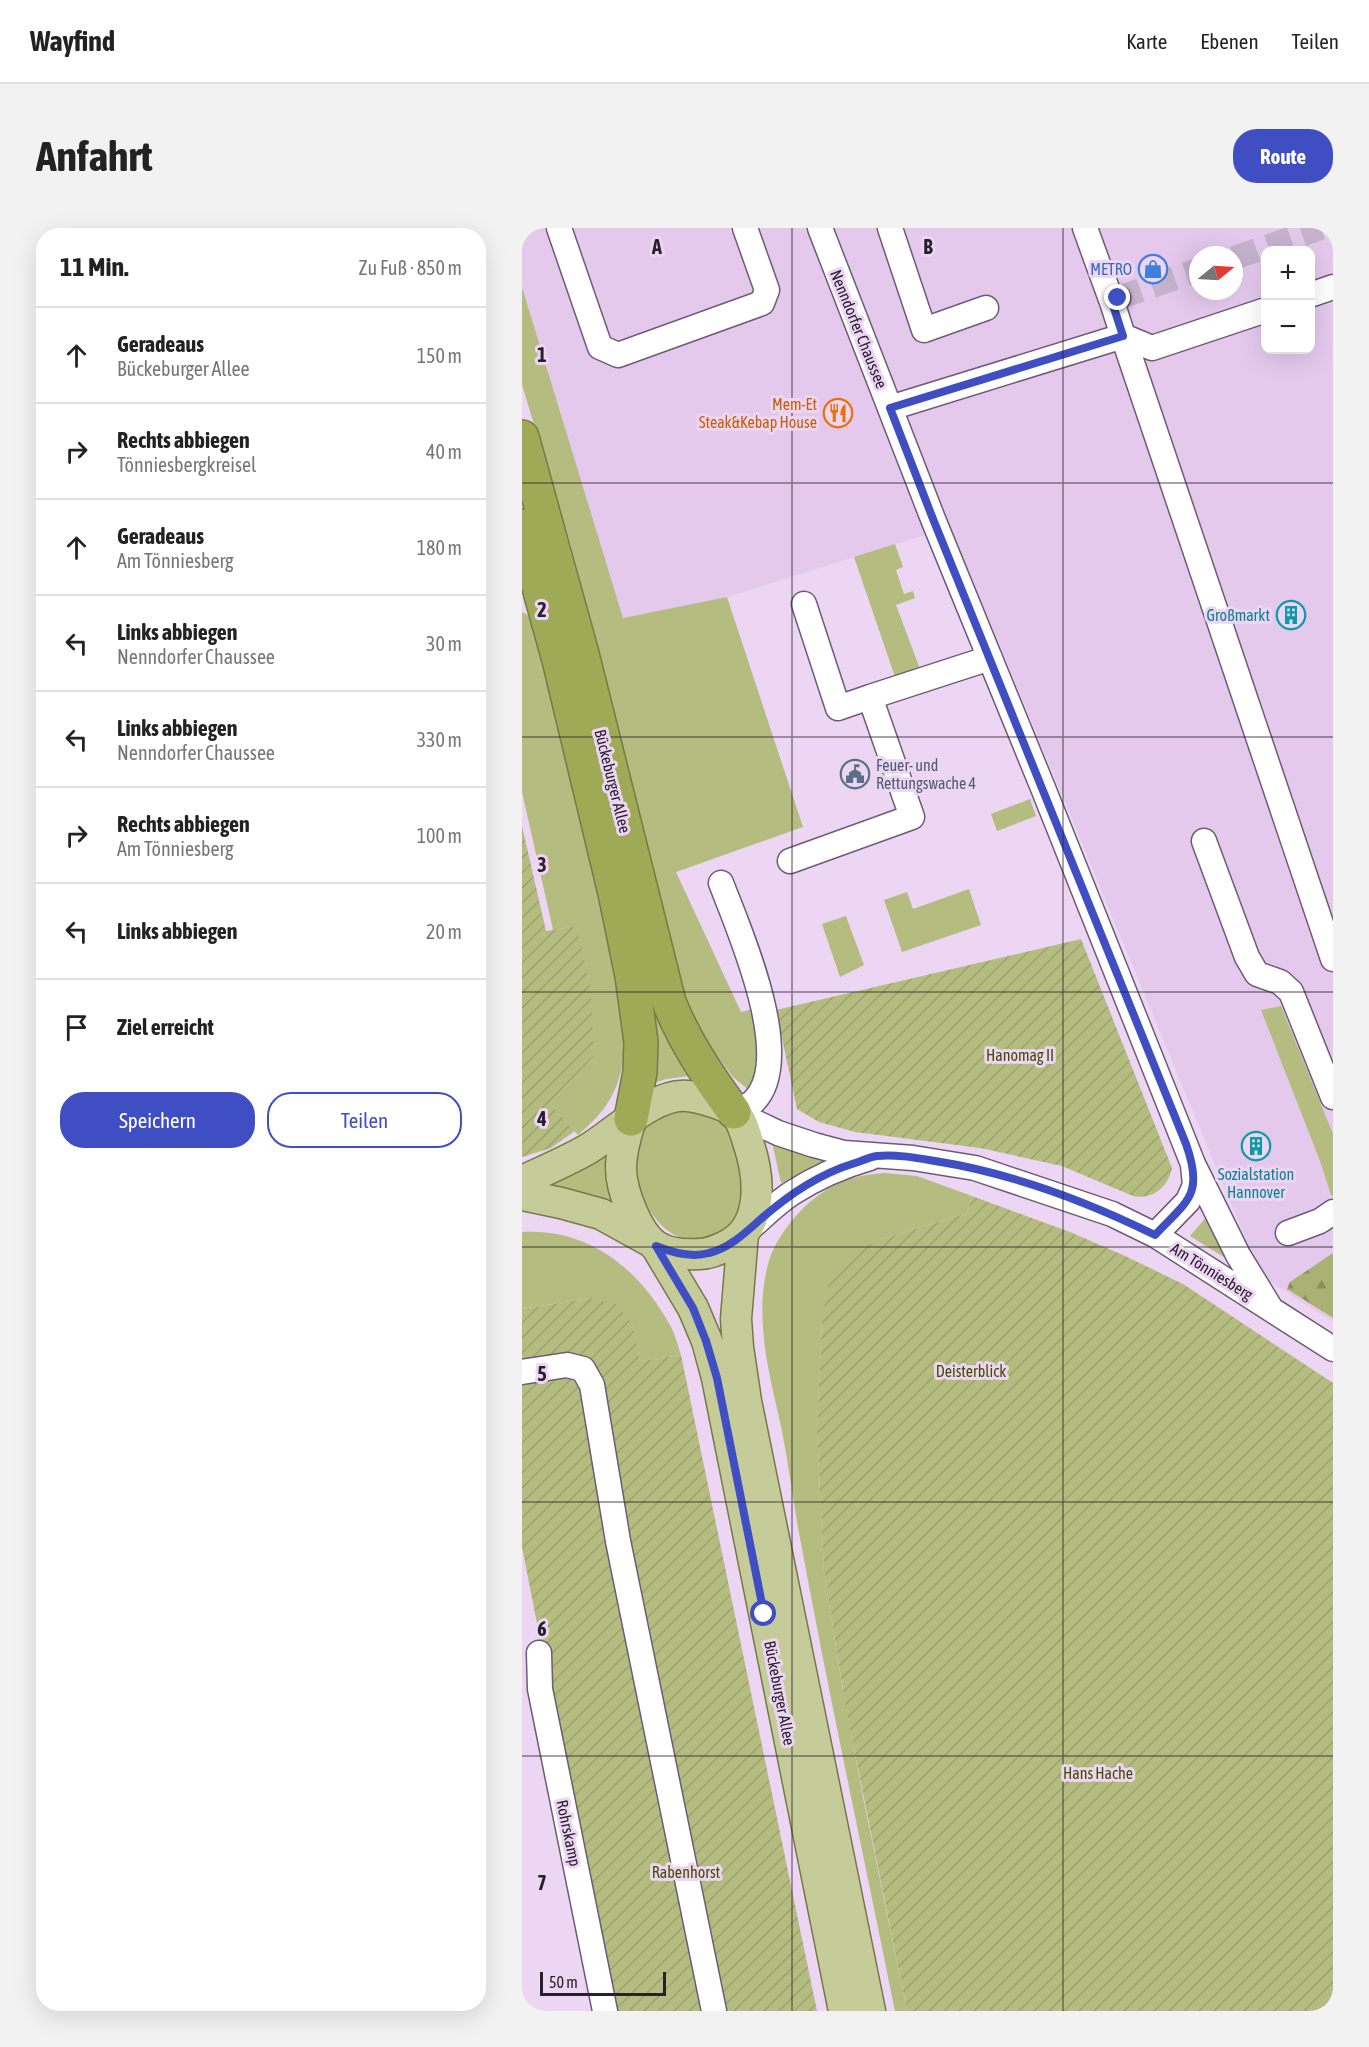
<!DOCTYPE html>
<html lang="de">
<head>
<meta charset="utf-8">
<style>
	:root { --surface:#fff; --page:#f2f2f2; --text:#222; --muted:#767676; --line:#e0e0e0; --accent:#3f4fc3 }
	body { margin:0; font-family:"Asap Condensed",sans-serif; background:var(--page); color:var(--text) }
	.controls { position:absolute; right:18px; top:18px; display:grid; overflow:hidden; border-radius:12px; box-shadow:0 6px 24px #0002 }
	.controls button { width:54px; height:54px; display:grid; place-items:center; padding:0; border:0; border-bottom:2px solid var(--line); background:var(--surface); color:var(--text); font:30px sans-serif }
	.compass { position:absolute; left:667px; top:18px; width:54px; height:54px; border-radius:50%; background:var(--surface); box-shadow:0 6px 24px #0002; rotate:72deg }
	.scale { position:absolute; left:18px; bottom:15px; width:126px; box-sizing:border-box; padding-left:6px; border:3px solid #29202c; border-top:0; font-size:16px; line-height:21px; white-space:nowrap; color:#29202c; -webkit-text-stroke:4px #ecd6f4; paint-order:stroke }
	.stop { position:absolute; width:18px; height:18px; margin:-14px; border:4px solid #3f4fc3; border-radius:50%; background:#fff }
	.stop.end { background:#3f4fc3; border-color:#fff; box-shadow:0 2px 6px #0008 }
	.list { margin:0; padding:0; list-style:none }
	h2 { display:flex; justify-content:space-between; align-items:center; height:78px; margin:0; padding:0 24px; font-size:26px }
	h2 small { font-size:20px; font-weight:400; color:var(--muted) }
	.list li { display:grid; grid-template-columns:39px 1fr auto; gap:18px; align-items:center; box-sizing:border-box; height:96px; padding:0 24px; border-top:2px solid var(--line) }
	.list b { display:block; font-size:22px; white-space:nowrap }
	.list p { margin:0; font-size:20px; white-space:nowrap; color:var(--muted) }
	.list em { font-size:20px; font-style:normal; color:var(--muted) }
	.actions { display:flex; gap:12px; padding:18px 24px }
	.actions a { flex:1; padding:14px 0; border:2px solid var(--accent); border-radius:24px; text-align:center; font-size:21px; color:var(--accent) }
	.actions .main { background:var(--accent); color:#fff }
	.icon { flex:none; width:33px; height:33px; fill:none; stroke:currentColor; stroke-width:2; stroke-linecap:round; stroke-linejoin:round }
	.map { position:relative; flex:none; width:811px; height:1783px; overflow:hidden; border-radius:24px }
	header { display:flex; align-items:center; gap:36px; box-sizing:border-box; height:84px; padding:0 30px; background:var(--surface); border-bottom:2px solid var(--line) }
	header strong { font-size:28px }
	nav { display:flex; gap:33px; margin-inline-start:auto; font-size:21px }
	.intro { display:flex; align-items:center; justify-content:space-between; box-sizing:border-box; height:144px; padding:0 36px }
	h1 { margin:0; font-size:42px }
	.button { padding:15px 27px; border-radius:24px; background:var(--accent); color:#fff; font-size:21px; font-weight:700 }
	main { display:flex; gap:36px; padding:0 36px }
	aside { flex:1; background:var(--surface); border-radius:24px; box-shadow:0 6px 24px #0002 }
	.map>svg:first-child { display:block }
	.built { fill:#e4c9ed; fill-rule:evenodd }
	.grass { fill:#b4bd7f }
	.forest { fill:url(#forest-firs) }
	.garden { fill:url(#garden-furrows) }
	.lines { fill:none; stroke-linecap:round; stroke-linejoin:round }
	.minor-tunnel { stroke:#c5b2cc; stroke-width:24; stroke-dasharray:24 12; stroke-linecap:butt }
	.minor-casing { stroke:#6e5b75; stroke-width:27 }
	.major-casing { stroke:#757a47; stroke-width:33 }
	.highway-casing { stroke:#757a47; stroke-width:36 }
	.minor { stroke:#fff; stroke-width:24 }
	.major { stroke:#c5cc99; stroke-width:30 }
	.highway { stroke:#9eaa55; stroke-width:33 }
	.route { stroke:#3f4fc3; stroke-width:8 }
	.grid { fill:none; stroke:#29202c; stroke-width:1.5; stroke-opacity:0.55 }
	.labels { text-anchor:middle; stroke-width:6; stroke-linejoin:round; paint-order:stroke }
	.shop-label { font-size:16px; fill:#366cbe; stroke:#ecd6f4; text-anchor:end }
	.street-label { font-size:16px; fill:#29202c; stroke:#ecd6f4 }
	.food-label { font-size:16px; fill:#c56008; stroke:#ecd6f4; text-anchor:end }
	.culture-label { font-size:16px; fill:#0d838f; stroke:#ecd6f4; text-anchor:end }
	.service-label { font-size:16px; fill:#4e5e75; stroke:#ecd6f4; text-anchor:start }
	.park-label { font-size:16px; fill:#474d00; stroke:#ecd6f4 }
	.grid-label { font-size:20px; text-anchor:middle; font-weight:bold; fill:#29202c; stroke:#ecd6f4; stroke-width:6; stroke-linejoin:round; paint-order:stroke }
</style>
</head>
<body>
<header>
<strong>Wayfind</strong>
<nav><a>Karte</a><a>Ebenen</a><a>Teilen</a></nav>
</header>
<div class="intro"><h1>Anfahrt</h1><a class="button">Route</a></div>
<main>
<aside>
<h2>11 Min.<small>Zu Fuß · 850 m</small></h2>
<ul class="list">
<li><svg class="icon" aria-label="ahead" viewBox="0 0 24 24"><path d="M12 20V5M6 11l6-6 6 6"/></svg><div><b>Geradeaus</b><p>Bückeburger Allee</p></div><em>150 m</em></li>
<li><svg class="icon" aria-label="right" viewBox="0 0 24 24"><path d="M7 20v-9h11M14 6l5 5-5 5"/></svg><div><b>Rechts abbiegen</b><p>Tönniesbergkreisel</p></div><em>40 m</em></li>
<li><svg class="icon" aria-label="ahead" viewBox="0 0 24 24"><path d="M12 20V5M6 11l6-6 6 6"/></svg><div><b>Geradeaus</b><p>Am Tönniesberg</p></div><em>180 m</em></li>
<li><svg class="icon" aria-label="left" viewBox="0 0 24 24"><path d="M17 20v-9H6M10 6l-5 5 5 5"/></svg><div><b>Links abbiegen</b><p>Nenndorfer Chaussee</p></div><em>30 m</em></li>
<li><svg class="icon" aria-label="left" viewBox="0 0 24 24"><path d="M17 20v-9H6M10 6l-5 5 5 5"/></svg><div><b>Links abbiegen</b><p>Nenndorfer Chaussee</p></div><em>330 m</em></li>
<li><svg class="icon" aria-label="right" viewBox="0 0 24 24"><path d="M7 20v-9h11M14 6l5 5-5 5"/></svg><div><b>Rechts abbiegen</b><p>Am Tönniesberg</p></div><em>100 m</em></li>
<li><svg class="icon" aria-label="left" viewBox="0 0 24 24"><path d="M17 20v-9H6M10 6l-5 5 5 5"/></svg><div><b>Links abbiegen</b></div><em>20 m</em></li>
<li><svg class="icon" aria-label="arrive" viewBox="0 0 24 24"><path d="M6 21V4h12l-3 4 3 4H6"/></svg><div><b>Ziel erreicht</b></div></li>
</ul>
<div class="actions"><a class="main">Speichern</a><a>Teilen</a></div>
</aside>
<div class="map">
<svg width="811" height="1783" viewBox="0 0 811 1783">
	<defs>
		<pattern id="forest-firs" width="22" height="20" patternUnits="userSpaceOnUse" patternTransform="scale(1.5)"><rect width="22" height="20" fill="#a9b272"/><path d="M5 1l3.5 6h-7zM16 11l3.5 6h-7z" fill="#8a905e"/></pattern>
		<pattern id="garden-furrows" width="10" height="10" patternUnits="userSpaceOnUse" patternTransform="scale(1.5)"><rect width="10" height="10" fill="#b4bd7f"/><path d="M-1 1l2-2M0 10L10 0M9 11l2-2" fill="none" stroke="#9ba26e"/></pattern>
	</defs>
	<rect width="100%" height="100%" fill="#ecd6f4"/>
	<path class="built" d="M0,0H811V1094L739,1048L429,299L205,369L101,391L0,59ZM744,22H788V122H744ZM676,27H712V63H676Z"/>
	<path class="grass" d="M0,59L101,390L205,369L281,599L154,644L219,784L230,781C237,816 241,829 228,863L211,849L192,824L187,826L167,787L124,627L96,501L48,314L0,157Z
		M373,316L381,339L374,342L382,366L391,363L393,370L374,377L398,441L373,449L332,329Z
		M0,384L11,390L38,476L105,801C100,851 96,873 56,907L28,876L72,828L54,698L31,702L0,564Z
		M508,571L514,588L475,603L469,586Z
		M447,661L459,697L380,724L362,672L385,664L391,681Z
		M324,688L342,737L318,749L300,696Z
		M127,752L167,848L144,851L130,856Z
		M759,778L811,906V968L809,967L798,933L739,782Z
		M160,881L187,886L206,901L225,948L215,994C207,999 197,1009 188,1011C130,1026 94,936 127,897C135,887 148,884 160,881Z
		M250,914L303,933L259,955Z
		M83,925L86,961L90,977L11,960Z
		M363,945L395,948L450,968L445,985L360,1011L300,1092L295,1201L302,1344L320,1457L341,1569L385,1783H373C340,1620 305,1458 275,1294C270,1264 266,1234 260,1203C253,1169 243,1135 241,1099C239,1075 241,1045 251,1022C267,990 296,960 331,950C341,947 353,946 363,945Z
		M687,986L713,1036L668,1008Z
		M0,1004C67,1000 117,1041 148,1097C153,1106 156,1118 159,1127L118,1133L111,1097L67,1070L0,1081Z"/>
	<path class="forest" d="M811,1025V1090L765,1061L768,1054Z"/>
	<path class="garden" d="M0,598L24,703L54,698L68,755L72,828L28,876L53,903L29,920L0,929Z
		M559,711L650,940C646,959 631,972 611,968L540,938L458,920L333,904L297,894L275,881L254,782Z
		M450,968L548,1004L601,1027L661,1056L811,1155V1783H385L324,1481L302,1344L295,1201L300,1092L308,1048L328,1025L360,1011L445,985Z
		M67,1070L94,1076L111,1097L118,1133L159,1127L295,1783H91L0,1319V1081Z"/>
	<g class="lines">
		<path class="minor-tunnel" d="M712,30L799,0
			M596,70L676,42"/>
		<g class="minor-casing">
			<path id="minor" d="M37,0L78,119L96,127L240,75L245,62L223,0
				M298,0L411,291L521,560L671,936L716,1027L749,1081
				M368,0L402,102L464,80
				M563,0L591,77
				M788,67L811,59
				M596,70L591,77L601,108L811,731
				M368,180L601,108L630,120L744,82
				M282,376L316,480L348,469
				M682,613L725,729L735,746L758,754L769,764L811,869
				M268,633L390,589L348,469L468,430
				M199,655C217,702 274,830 232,873C227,878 218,881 212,884
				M212,884L256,905L292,917L322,925L391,930L453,940L590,986L633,1007L811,1121
				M222,1005C238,992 253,976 270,965C295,949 320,938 348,930
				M766,1005L798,993L811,984
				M633,1007L666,973L673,957L671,937
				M0,1144L45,1137L61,1141L70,1157L96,1313L192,1783
				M17,1425L18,1461L83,1783"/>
		</g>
		<g class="major-casing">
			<path id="major" d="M0,953C22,943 45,933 66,921C93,905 132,865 165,868C176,869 203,876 212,884C220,891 224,908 227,917C238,951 242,1000 204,1018C195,1022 187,1026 178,1026C163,1027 147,1026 134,1018C115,1005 99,962 99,940C99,924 104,907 109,891
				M0,967L39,975L79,986L126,1012
				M221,1006L214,1091L216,1119L224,1173L348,1783
				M134,1018L171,1080L185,1113L195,1150L322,1783"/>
		</g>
		<g class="highway-casing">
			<path id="highway" d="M0,209L60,426L147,774C163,815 187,849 212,884
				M0,298L37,432L93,665L110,748L119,814L118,844L109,891"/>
		</g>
		<use href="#minor" class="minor"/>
		<use href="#major" class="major"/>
		<use href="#highway" class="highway"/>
	</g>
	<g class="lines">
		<path class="route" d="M242,1386L195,1150L184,1113L171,1080L134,1018C151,1025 169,1030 187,1025C208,1020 224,1004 240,990C268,966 297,946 333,935C340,933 347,929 355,928C374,926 395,930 413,933C489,945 564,973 633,1007C666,972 682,967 664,916L411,291L368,180L601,108L591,77L596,70"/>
	</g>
	<path class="grid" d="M270,0V1783M541,0V1783M0,255H811M0,509H811M0,764H811M0,1019H811M0,1274H811M0,1528H811"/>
	<defs>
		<g id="shop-ring" transform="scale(1.5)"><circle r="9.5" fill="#ecd6f4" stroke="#3f7fe0" stroke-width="1.5"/><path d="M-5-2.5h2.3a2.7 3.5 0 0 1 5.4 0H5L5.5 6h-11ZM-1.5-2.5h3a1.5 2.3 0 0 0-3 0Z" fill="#3f7fe0"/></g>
		<g id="restaurant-ring" transform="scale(1.5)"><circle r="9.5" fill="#ecd6f4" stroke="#e8710a" stroke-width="1.5"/><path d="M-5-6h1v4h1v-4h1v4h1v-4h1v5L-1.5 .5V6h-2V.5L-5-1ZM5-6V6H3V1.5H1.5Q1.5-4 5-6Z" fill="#e8710a"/></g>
		<g id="building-ring" transform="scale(1.5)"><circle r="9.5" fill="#ecd6f4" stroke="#0f9aa8" stroke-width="1.5"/><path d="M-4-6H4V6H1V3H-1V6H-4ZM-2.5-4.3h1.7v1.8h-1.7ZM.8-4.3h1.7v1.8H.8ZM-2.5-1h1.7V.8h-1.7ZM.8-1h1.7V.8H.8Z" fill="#0f9aa8"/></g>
		<g id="civic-ring" transform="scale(1.5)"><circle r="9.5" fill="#ecd6f4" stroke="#5c6f8a" stroke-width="1.5"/><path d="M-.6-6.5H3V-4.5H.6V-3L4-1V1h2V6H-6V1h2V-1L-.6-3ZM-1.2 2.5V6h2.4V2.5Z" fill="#5c6f8a"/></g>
	</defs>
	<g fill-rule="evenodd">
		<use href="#shop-ring" x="631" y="41"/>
		<use href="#restaurant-ring" x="316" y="185"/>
		<use href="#building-ring" x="769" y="387"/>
		<use href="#civic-ring" x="333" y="546"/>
		<use href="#building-ring" x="734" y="918"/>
	</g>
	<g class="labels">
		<g class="shop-label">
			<text x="610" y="47">METRO</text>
		</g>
		<g class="street-label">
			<text transform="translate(337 101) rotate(68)" y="6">Nenndorfer Chaussee</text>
			<text transform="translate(91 553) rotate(76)" y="6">Bückeburger Allee</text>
			<text transform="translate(690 1043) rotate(32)" y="6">Am Tönniesberg</text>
			<text transform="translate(258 1465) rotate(79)" y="6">Bückeburger Allee</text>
			<text transform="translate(47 1605) rotate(78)" y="6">Rohrskamp</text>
		</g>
		<g class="food-label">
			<text x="295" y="182">Mem-Et<tspan x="295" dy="18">Steak&amp;Kebap House</tspan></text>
		</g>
		<g class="culture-label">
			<text x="748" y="393">Großmarkt</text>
			<text x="734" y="952" text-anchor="middle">Sozialstation<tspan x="734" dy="18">Hannover</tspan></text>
		</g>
		<g class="service-label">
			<text x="354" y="543">Feuer- und<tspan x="354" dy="18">Rettungswache 4</tspan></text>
		</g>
		<g class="park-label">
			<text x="498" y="833">Hanomag II</text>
			<text x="449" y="1149">Deisterblick</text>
			<text x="576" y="1551">Hans Hache</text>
			<text x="164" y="1650">Rabenhorst</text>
		</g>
	</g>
	<g class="grid-label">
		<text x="135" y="26">A</text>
		<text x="406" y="26">B</text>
		<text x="20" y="134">1</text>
		<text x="20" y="389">2</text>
		<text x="20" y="644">3</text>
		<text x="20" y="898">4</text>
		<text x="20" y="1153">5</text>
		<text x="20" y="1408">6</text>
		<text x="20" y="1662">7</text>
	</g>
</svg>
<div class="controls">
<button>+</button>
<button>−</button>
</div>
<svg class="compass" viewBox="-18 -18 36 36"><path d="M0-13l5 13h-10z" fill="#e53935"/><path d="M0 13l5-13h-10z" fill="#767676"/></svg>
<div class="scale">50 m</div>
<div class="stop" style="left:242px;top:1386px"></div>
<div class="stop end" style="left:596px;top:70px"></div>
</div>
</main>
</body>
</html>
